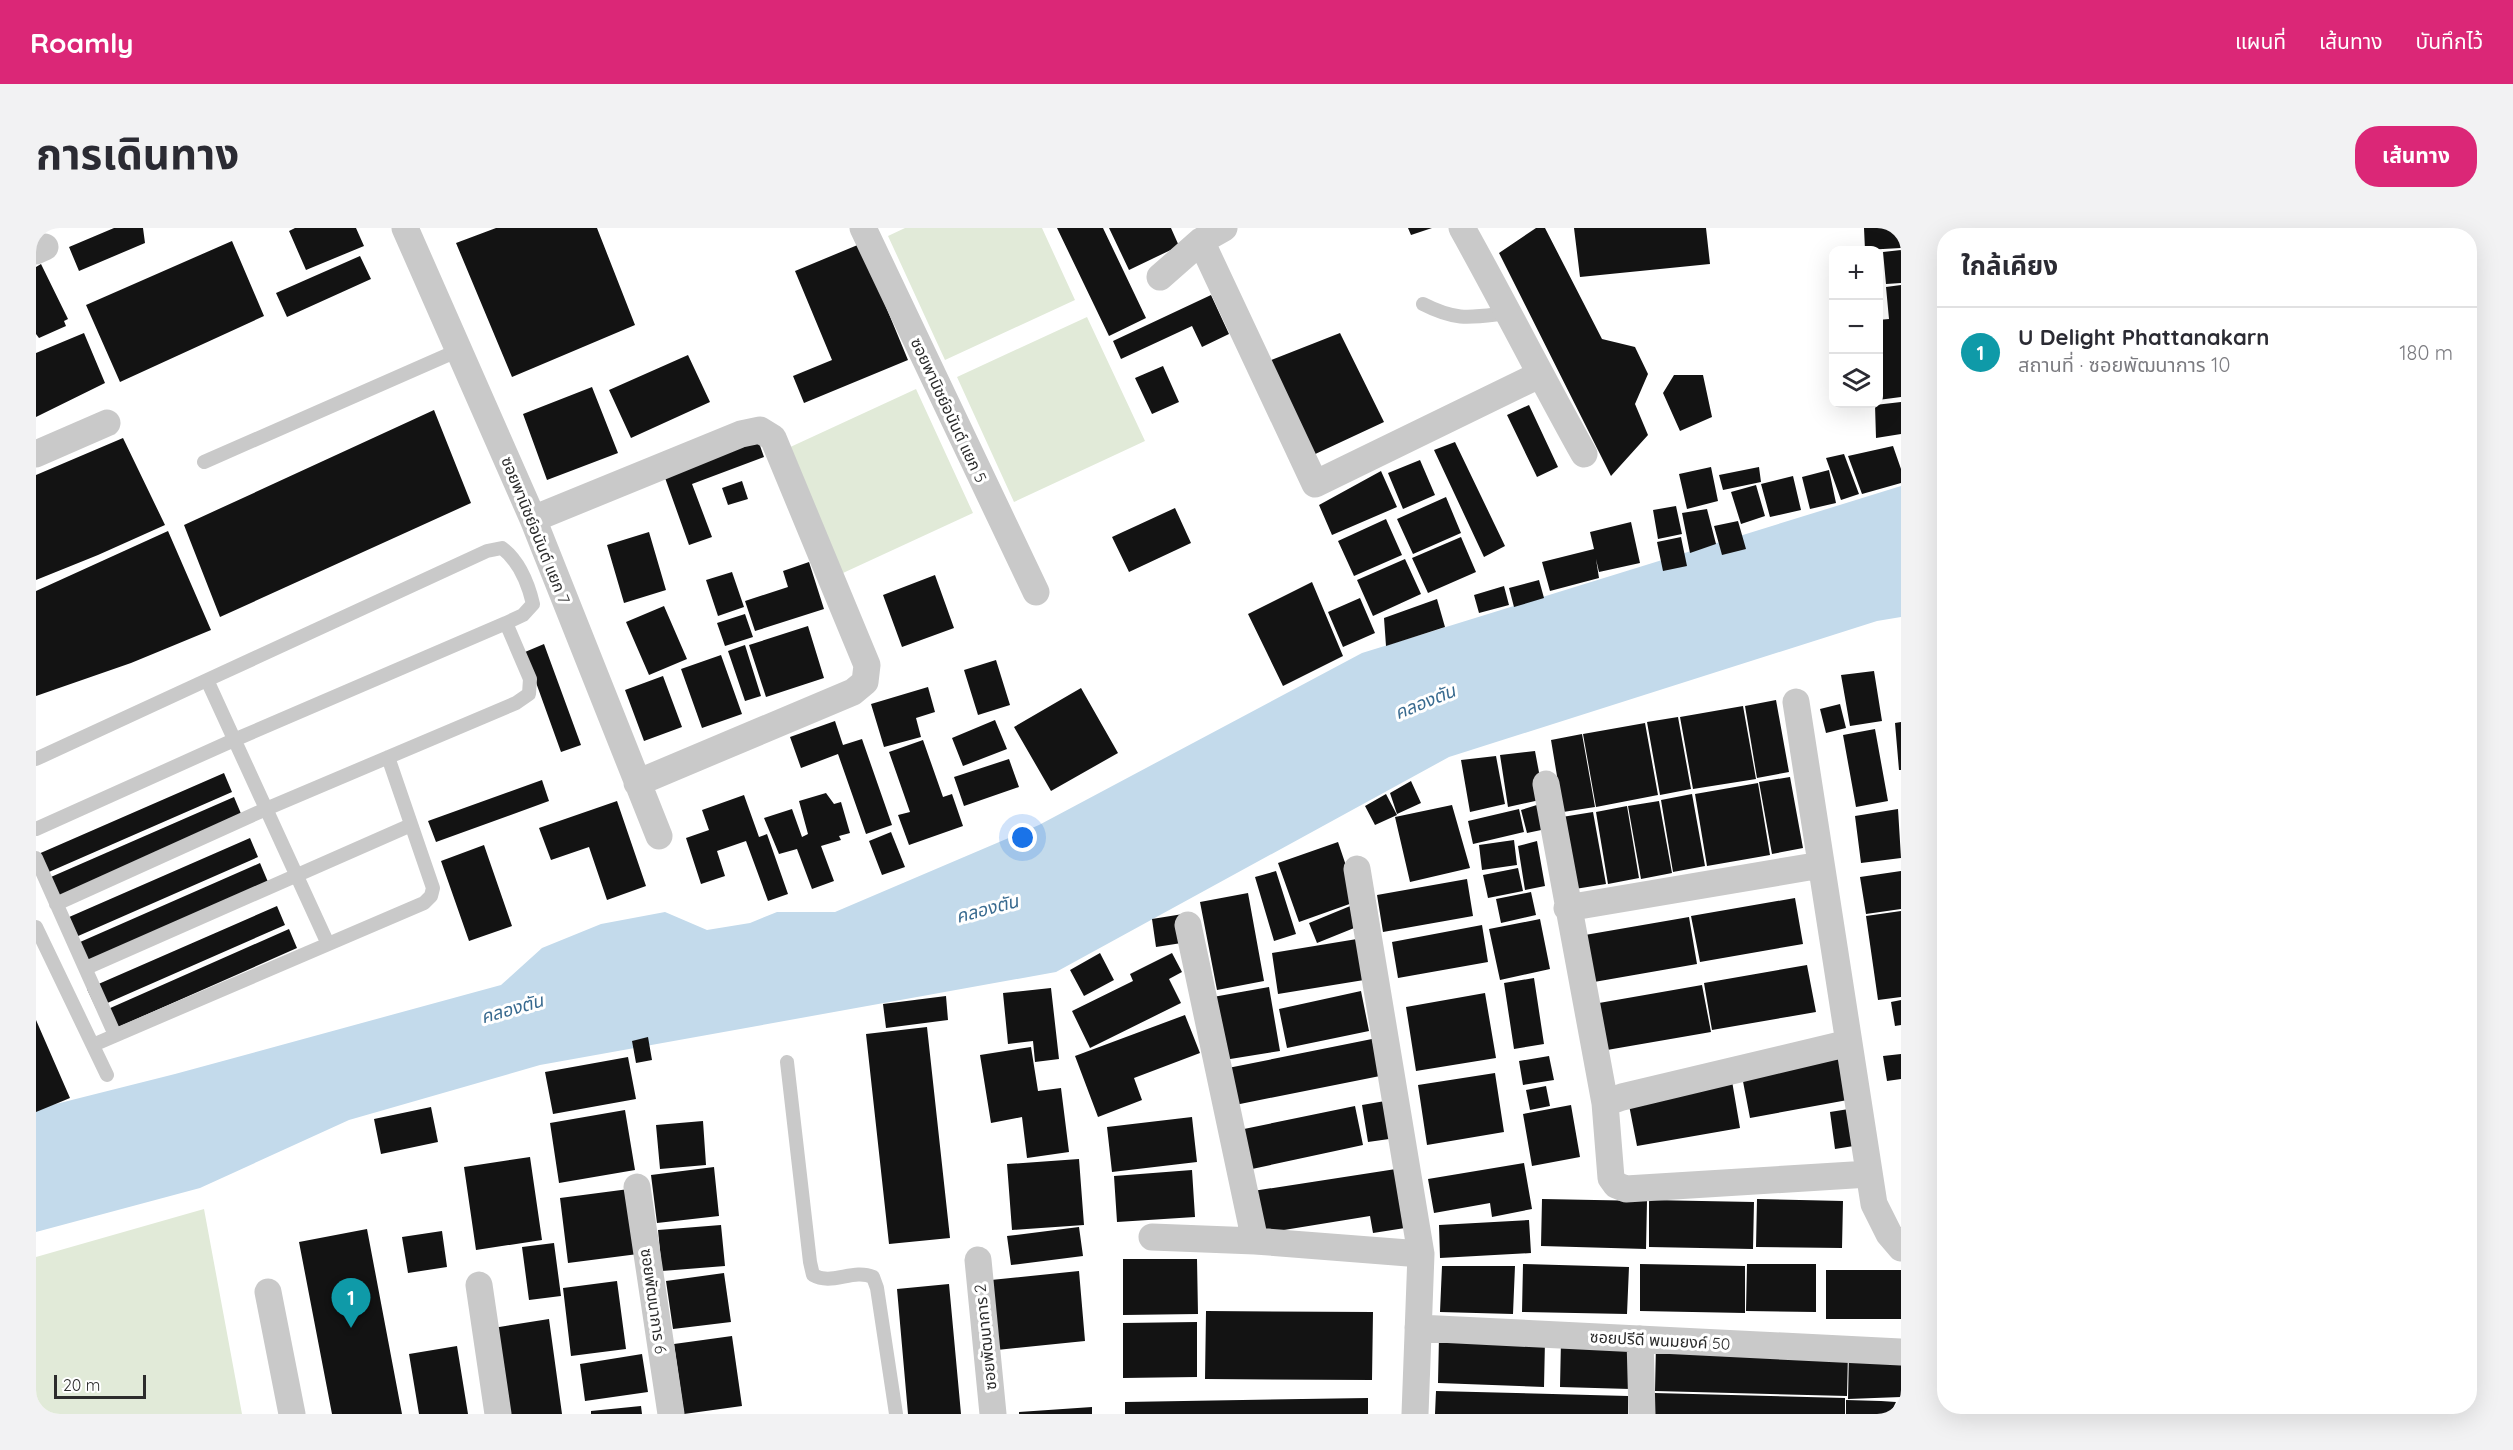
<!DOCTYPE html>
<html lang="th">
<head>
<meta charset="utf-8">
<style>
	:root { --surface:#fff; --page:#f2f2f3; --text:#2b2b33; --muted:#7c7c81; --line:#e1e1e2; --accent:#db2777 }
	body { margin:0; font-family:Quicksand,"Noto Sans Thai",sans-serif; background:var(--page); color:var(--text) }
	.controls { position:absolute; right:18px; top:18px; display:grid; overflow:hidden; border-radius:12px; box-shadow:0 6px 24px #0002 }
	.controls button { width:54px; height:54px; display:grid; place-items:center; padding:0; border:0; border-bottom:2px solid var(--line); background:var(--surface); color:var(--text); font:30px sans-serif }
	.scale { position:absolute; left:18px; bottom:15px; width:92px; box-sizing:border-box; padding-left:6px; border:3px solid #2c2c2c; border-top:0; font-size:16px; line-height:21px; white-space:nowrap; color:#2c2c2c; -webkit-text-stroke:4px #fff; paint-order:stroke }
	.you { position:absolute; left:987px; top:610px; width:21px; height:21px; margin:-15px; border:4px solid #fff; border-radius:50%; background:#1a73e8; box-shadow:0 0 0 9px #1a73e833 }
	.badge { display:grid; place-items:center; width:39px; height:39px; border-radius:50%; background:var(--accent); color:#fff; font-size:20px; font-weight:700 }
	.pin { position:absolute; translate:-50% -50px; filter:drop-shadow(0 2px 3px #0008) }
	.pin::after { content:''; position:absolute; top:32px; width:21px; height:18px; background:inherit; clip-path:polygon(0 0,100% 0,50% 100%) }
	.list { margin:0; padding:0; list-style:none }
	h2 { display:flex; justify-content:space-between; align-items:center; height:78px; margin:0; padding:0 24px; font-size:26px }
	h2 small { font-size:20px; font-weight:400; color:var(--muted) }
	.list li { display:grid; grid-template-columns:39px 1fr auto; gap:18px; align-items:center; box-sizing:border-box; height:90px; padding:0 24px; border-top:2px solid var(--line) }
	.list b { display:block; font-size:22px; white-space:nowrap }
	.list p { margin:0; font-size:20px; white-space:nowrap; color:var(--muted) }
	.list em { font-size:20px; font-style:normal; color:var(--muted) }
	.icon { flex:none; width:33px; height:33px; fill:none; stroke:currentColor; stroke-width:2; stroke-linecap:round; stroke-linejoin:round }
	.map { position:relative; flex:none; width:1865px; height:1186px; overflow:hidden; border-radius:24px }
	header { display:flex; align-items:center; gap:36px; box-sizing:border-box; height:84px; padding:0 30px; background:var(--accent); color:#fff }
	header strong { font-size:28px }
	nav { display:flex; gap:33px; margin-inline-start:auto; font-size:21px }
	.intro { display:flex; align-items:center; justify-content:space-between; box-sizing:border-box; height:144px; padding:0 36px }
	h1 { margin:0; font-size:42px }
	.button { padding:15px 27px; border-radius:24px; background:var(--accent); color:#fff; font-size:21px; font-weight:700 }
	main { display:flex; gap:36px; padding:0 36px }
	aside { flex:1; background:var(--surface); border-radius:24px; box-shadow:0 6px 24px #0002 }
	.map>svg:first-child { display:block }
	.green { fill:#e1ead8 }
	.water { fill:#c3daeb }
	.building { fill:#131313 }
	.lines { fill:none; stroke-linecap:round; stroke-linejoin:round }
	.service { stroke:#c9c9c9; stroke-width:14 }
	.minor { stroke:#c9c9c9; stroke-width:27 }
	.labels { text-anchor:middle; stroke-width:6; stroke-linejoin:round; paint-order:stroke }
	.street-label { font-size:16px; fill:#2c2c2c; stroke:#fff }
	.water-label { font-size:18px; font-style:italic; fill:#386a8f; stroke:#fff }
</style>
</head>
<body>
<header>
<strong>Roamly</strong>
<nav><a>แผนที่</a><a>เส้นทาง</a><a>บันทึกไว้</a></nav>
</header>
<div class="intro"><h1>การเดินทาง</h1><a class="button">เส้นทาง</a></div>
<main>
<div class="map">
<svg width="1865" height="1186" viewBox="0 0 1865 1186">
	<rect width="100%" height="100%" fill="#fff"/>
	<path class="green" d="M869,0H1006L1039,72L909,132L852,8Z
		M1051,89L1109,213L978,274L921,149Z
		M880,161L937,285L807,345L750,221Z
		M168,981L206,1186H0V1029Z"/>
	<path class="water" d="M1865,258V389L1841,393L1413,529L1020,744L504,837L313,892L164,960L0,1004V881L139,846L465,757L506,720L565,696L629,684L671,702L714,695L741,684H799L1003,597L1326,425Z"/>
	<path class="building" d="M78,0H107L109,15L43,43L33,19Z
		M259,0H320L328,18L270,42L253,3Z
		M460,0H561L599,97L476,149L420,15Z
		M1021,0H1067L1110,90L1073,108Z
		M1073,0H1135L1143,18L1093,42Z
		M1372,0H1396L1375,7Z
		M1500,0H1509L1566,111L1599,119L1612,146L1599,176L1612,207L1575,248L1463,25Z
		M1538,0H1670L1674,36L1544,49Z
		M1828,0H1865V20L1829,22Z
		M196,13L228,88L84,154L50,77Z
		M824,16L872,132L768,175L757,148L796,132L759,43Z
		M1865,22V55L1850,56L1847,24Z
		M324,28L335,51L251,89L240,65Z
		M5,36L32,91L28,93L30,98L3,110L0,106V39Z
		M1865,57V169L1842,172V92L1853,91L1850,59Z
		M1175,67L1193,106L1166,119L1156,98L1085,131L1077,113Z
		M48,105L69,155L0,189V125Z
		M1304,105L1348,194L1275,228L1230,134Z
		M652,127L674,174L595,210L573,162Z
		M1127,138L1143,174L1116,186L1099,150Z
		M1638,147H1667L1676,189L1644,203L1627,165Z
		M556,159L582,225L511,252L487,186Z
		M1865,174V206L1840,210L1839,177Z
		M1493,177L1522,239L1501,249L1471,187Z
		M398,182L435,275L184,389L148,297Z
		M87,210L129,297L62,327L0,352V247Z
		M722,212L728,229L656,256L676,309L653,317L628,247Z
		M1419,214L1469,318L1448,329L1398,222Z
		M1857,218L1865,241V255L1826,266L1812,228Z
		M1808,226L1823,266L1805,272L1790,230Z
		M1384,232L1399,267L1367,281L1352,245Z
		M1675,239L1682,273L1651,281L1643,246Z
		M1723,239L1725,254L1687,262L1683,247Z
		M1793,242L1800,275L1774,281L1766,249Z
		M1345,243L1361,279L1296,307L1283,277Z
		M1757,248L1765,282L1734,289L1725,256Z
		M706,253L712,271L692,277L686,260Z
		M1720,257L1729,288L1705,296L1695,264Z
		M1410,269L1425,305L1377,326L1361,291Z
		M1640,278L1646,306L1622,311L1617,282Z
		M1139,280L1155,315L1093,344L1076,309Z
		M1671,281L1680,316L1654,325L1646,285Z
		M1350,291L1366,327L1318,348L1302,313Z
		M1702,293L1710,321L1686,327L1678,298Z
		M1595,294L1604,335L1563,344L1560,331L1563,350L1514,363L1506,334L1558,321L1554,304Z
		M132,303L175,402L95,435L0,468V363Z
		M613,304L630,362L588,375L571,317Z
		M1425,309L1440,344L1392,365L1376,330Z
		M1645,309L1651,338L1627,343L1621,314Z
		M1369,331L1385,366L1337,388L1321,352Z
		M773,334L788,381L719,403L709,373L752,359L747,343Z
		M696,344L708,379L682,388L670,352Z
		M899,347L918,400L866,419L847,367Z
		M1503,352L1508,370L1478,379L1473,360Z
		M1276,354L1307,428L1247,458L1212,386Z
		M1468,358L1473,377L1443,385L1438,367Z
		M1324,370L1339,405L1307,419L1292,384Z
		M1401,371L1409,399L1350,418L1348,390Z
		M628,378L651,431L613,447L590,394Z
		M709,386L717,409L689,418L681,395Z
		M772,398L788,450L730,469L713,417Z
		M508,416L545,517L525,524L489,424Z
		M709,417L725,468L709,473L692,423Z
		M685,427L706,486L666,500L645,441Z
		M960,432L974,477L942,487L928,442Z
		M1838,443L1846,493L1814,498L1805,447Z
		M627,448L646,499L608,513L589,462Z
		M892,459L899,484L880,490L885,509L848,519L835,476Z
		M1045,460L1082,525L1015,563L978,499Z
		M1740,472L1753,544L1721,550L1709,478Z
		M1804,476L1810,500L1790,505L1784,481Z
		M1707,478L1720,551L1657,561L1644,489Z
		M1642,489L1655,561L1624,567L1611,494Z
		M959,492L971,521L927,538L916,510Z
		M799,493L807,517L826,511L856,597L830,606L802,526L765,540L754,509Z
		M1865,494V542H1863L1859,495Z
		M1609,495L1622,567L1560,579L1547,506Z
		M1839,501L1852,573L1820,579L1807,507Z
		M1546,506L1559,579L1527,584L1515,512Z
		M887,512L907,569L916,566L927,598L873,617L862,587L874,584L853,524Z
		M1499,523L1508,571L1472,579L1464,527Z
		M1460,528L1469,576L1434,584L1425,532Z
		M973,531L983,559L928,578L918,549Z
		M188,545L196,564L6,647L0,627Z
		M1754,549L1767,620L1736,626L1723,554Z
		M506,552L513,573L400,614L392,593Z
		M1375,553L1385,575L1361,586L1354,565Z
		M1722,555L1734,627L1671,638L1659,566Z
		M790,565L798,576L805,574L814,605L803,608L805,612L785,618L798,653L776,661L761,621L743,626L728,590L756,581L766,609L772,606L763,573Z
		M1350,566L1361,587L1339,597L1329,578Z
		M1656,566L1669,638L1637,644L1625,572Z
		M708,567L723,609L731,606L752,666L732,673L710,613L681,623L689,648L665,656L650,610L673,602L666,582Z
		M198,569L206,588L16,671L8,652Z
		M581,573L610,658L571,672L553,619L515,632L503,600Z
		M1623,573L1636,645L1605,651L1592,578Z
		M1504,576L1510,601L1491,605L1485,582Z
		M1416,577L1434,640L1374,654L1359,589Z
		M1591,578L1603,650L1572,656L1560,584Z
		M1483,581L1488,604L1437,616L1432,593Z
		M1862,581L1865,630L1825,635L1819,588Z
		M1557,584L1570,656L1539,661L1526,589Z
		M855,604L869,639L846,647L833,613Z
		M214,610L222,629L33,712L24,693Z
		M1478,612L1481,637L1446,642L1443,617Z
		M1501,613L1509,658L1489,662L1482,618Z
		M1302,614L1322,673L1263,694L1242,635Z
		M448,617L476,698L433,713L405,633Z
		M224,635L232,654L43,737L35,718Z
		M1482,640L1487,663L1452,670L1447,647Z
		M1240,643L1260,706L1238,713L1219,649Z
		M1865,643V681L1830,686L1824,649Z
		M1431,651L1437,688L1347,704L1341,667Z
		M1495,664L1500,687L1465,695L1460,671Z
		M1212,665L1228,753L1181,762L1164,674Z
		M1759,670L1767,716L1664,734L1655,688Z
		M1324,674L1333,694L1281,715L1273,695Z
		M241,678L249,697L60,780L51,761Z
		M1865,683V769L1842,772L1830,688Z
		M1147,686L1152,714L1120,719L1116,691Z
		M1653,689L1661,736L1558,754L1549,707Z
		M1504,691L1514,741L1464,752L1453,701Z
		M1446,697L1452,734L1362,750L1356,714Z
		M253,701L261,720L71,804L63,785Z
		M1321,711L1328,752L1242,766L1236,725Z
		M1064,725L1078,752L1048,768L1034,742Z
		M1136,725L1146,744L1133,751L1145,775L1054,820L1036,783L1097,753L1094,746Z
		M1771,737L1780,784L1676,802L1668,755Z
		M1498,750L1508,816L1478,821L1468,755Z
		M1666,757L1675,804L1571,822L1563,775Z
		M1233,759L1244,823L1188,832L1177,769Z
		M1015,760L1023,831L999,834L997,813L972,816L967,765Z
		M1325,763L1333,803L1251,820L1243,781Z
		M1449,765L1460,830L1380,843L1370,779Z
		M910,768L912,792L850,800L847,776Z
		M1865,772V797L1859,798L1855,774Z
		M1149,787L1164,825L1098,850L1106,872L1062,889L1039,828Z
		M0,792L34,870L0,884Z
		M891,799L914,1010L853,1016L830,806Z
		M612,809L616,832L600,835L596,813Z
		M1336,811L1344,848L1199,877L1192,840Z
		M995,819L1002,863L1025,860L1033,924L991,930L986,889L955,895L944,827Z
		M1809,825L1817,871L1714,890L1705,843Z
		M1865,826V851L1851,853L1847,828Z
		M1513,828L1518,852L1487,857L1483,833Z
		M592,829L600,871L517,886L509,844Z
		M1459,845L1468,904L1391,917L1382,857Z
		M1696,853L1704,900L1601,918L1592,872Z
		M1510,858L1514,878L1494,882L1490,862Z
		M1355,872L1360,910L1332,914L1326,877Z
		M1535,877L1544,929L1496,938L1487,886Z
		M1319,878L1327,917L1216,941L1208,901Z
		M395,879L402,914L345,926L338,891Z
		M1819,880L1824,917L1799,921L1794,884Z
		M589,882L599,942L523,955L514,895Z
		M1156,889L1161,934L1076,944L1071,899Z
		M667,893L670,937L624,941L620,897Z
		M494,929L506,1012L440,1022L428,939Z
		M1043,931L1048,997L976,1002L971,936Z
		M1488,935L1496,981L1456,989L1454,975L1398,985L1392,951Z
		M678,939L683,988L621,995L615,947Z
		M1360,941L1369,1000L1337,1005L1334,988L1224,1006L1217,963Z
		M1156,942L1159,989L1081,994L1078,948Z
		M593,961L602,1026L532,1035L524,970Z
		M1506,971L1611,973L1610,1021L1505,1018Z
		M1721,971L1807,973L1806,1020L1720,1019Z
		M1613,972L1718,974L1717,1021L1613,1019Z
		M1493,992L1495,1025L1404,1030L1403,997Z
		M685,997L689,1038L626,1043L622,1002Z
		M1043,999L1047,1028L975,1037L971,1008Z
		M331,1001L366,1186H296L263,1014Z
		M406,1003L411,1039L372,1045L366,1009Z
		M518,1015L525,1068L493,1072L486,1019Z
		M1087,1031H1161L1162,1086L1087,1087Z
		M1487,1036L1593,1039L1591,1086L1486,1084Z
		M1604,1036L1709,1038V1085L1604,1083Z
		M1711,1036H1780V1084L1710,1083Z
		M1406,1038H1479L1477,1086L1404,1084Z
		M1790,1042H1865V1091H1790Z
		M1043,1043L1049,1113L961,1122L955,1052Z
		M688,1045L695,1094L637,1101L630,1053Z
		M581,1053L590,1121L535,1128L527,1060Z
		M913,1056L925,1186H872L861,1061Z
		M1170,1083L1337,1084L1336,1152L1169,1151Z
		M513,1091L526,1186H469L457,1100Z
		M1161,1094V1149L1087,1150V1095Z
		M696,1108L706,1178L648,1186L638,1116Z
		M1403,1109L1509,1112L1508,1159L1402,1155Z
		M1525,1112L1596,1114L1594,1161L1524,1159Z
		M1620,1116L1812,1124L1811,1168L1619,1163Z
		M421,1118L432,1186H383L373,1126Z
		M1813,1123L1865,1127V1169L1812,1171Z
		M606,1126L612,1164L549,1173L544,1136Z
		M1400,1163L1592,1168V1186H1399Z
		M1618,1165L1809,1170V1186H1617Z
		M1332,1170V1186H1089V1174Z
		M1810,1172L1845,1173L1860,1174L1854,1186H1810Z
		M605,1178L606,1186H555V1183Z
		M1056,1179V1186H983V1184Z"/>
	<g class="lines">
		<path class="service" d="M1387,76C1422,94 1436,89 1473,85
			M168,234L423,122
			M171,452L451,323L466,320C483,333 492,355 497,376L487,387L470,395
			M0,531L171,452L292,716
			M0,601L198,512L470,395L494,451L493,466L480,475L230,581L20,676
			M0,630L79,807
			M0,699L71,847
			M50,740L375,597
			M57,817L388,675L395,668L397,660L352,529
			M751,834L774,1034L777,1047C796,1058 817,1040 837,1049L841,1060L860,1186"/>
		<path class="minor" d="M369,0L497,291L623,608
			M827,0L1000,364
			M1426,0C1468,75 1506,151 1548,226
			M1165,13L1279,256L1503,147
			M0,23L9,19
			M1124,49L1165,13L1188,0
			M0,226L71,195
			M497,291L705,206L724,202L737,210L831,437L829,454L817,464L601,555
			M1760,474L1838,976L1853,1006L1865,1020
			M1510,556L1569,875L1586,869L1813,815
			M1321,641L1385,1026L1379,1186
			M1531,680L1785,637
			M1152,697L1219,1013
			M1569,875L1575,950L1580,957L1590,961L1833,946
			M601,959L635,1186
			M1116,1009L1219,1013L1385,1026
			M942,1032L957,1186
			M443,1057L462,1186
			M232,1064L256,1186
			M1382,1100L1865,1124
			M1604,1111L1606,1186"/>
	</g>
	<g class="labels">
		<g class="street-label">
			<text transform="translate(913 182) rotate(65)" y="6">ซอยพานิชย์อนันต์ แยก 5</text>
			<text transform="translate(500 302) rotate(68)" y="6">ซอยพานิชย์อนันต์ แยก 7</text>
			<text transform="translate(618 1073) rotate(82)" y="6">ซอยพัฒนาการ 6</text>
			<text transform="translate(949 1109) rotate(-96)" y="6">ซอยพัฒนาการ 2</text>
			<text transform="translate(1624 1112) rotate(3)" y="6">ซอยปรีดี พนมยงค์ 50</text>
		</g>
		<g class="water-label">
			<text transform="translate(1389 474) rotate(-22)" y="6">คลองตัน</text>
			<text transform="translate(951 681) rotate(-15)" y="6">คลองตัน</text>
			<text transform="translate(476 781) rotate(-16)" y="6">คลองตัน</text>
		</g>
	</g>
</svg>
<div class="controls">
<button>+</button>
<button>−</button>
<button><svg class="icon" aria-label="layers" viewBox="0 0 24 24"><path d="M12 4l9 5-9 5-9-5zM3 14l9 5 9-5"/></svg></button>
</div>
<div class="scale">20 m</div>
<div class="you"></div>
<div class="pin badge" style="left:315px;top:1100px;background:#0f9aa8">1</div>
</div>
<aside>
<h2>ใกล้เคียง<small></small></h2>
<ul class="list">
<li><span class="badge" style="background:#0f9aa8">1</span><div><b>U Delight Phattanakarn</b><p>สถานที่ · ซอยพัฒนาการ 10</p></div><em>180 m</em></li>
</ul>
</aside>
</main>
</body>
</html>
